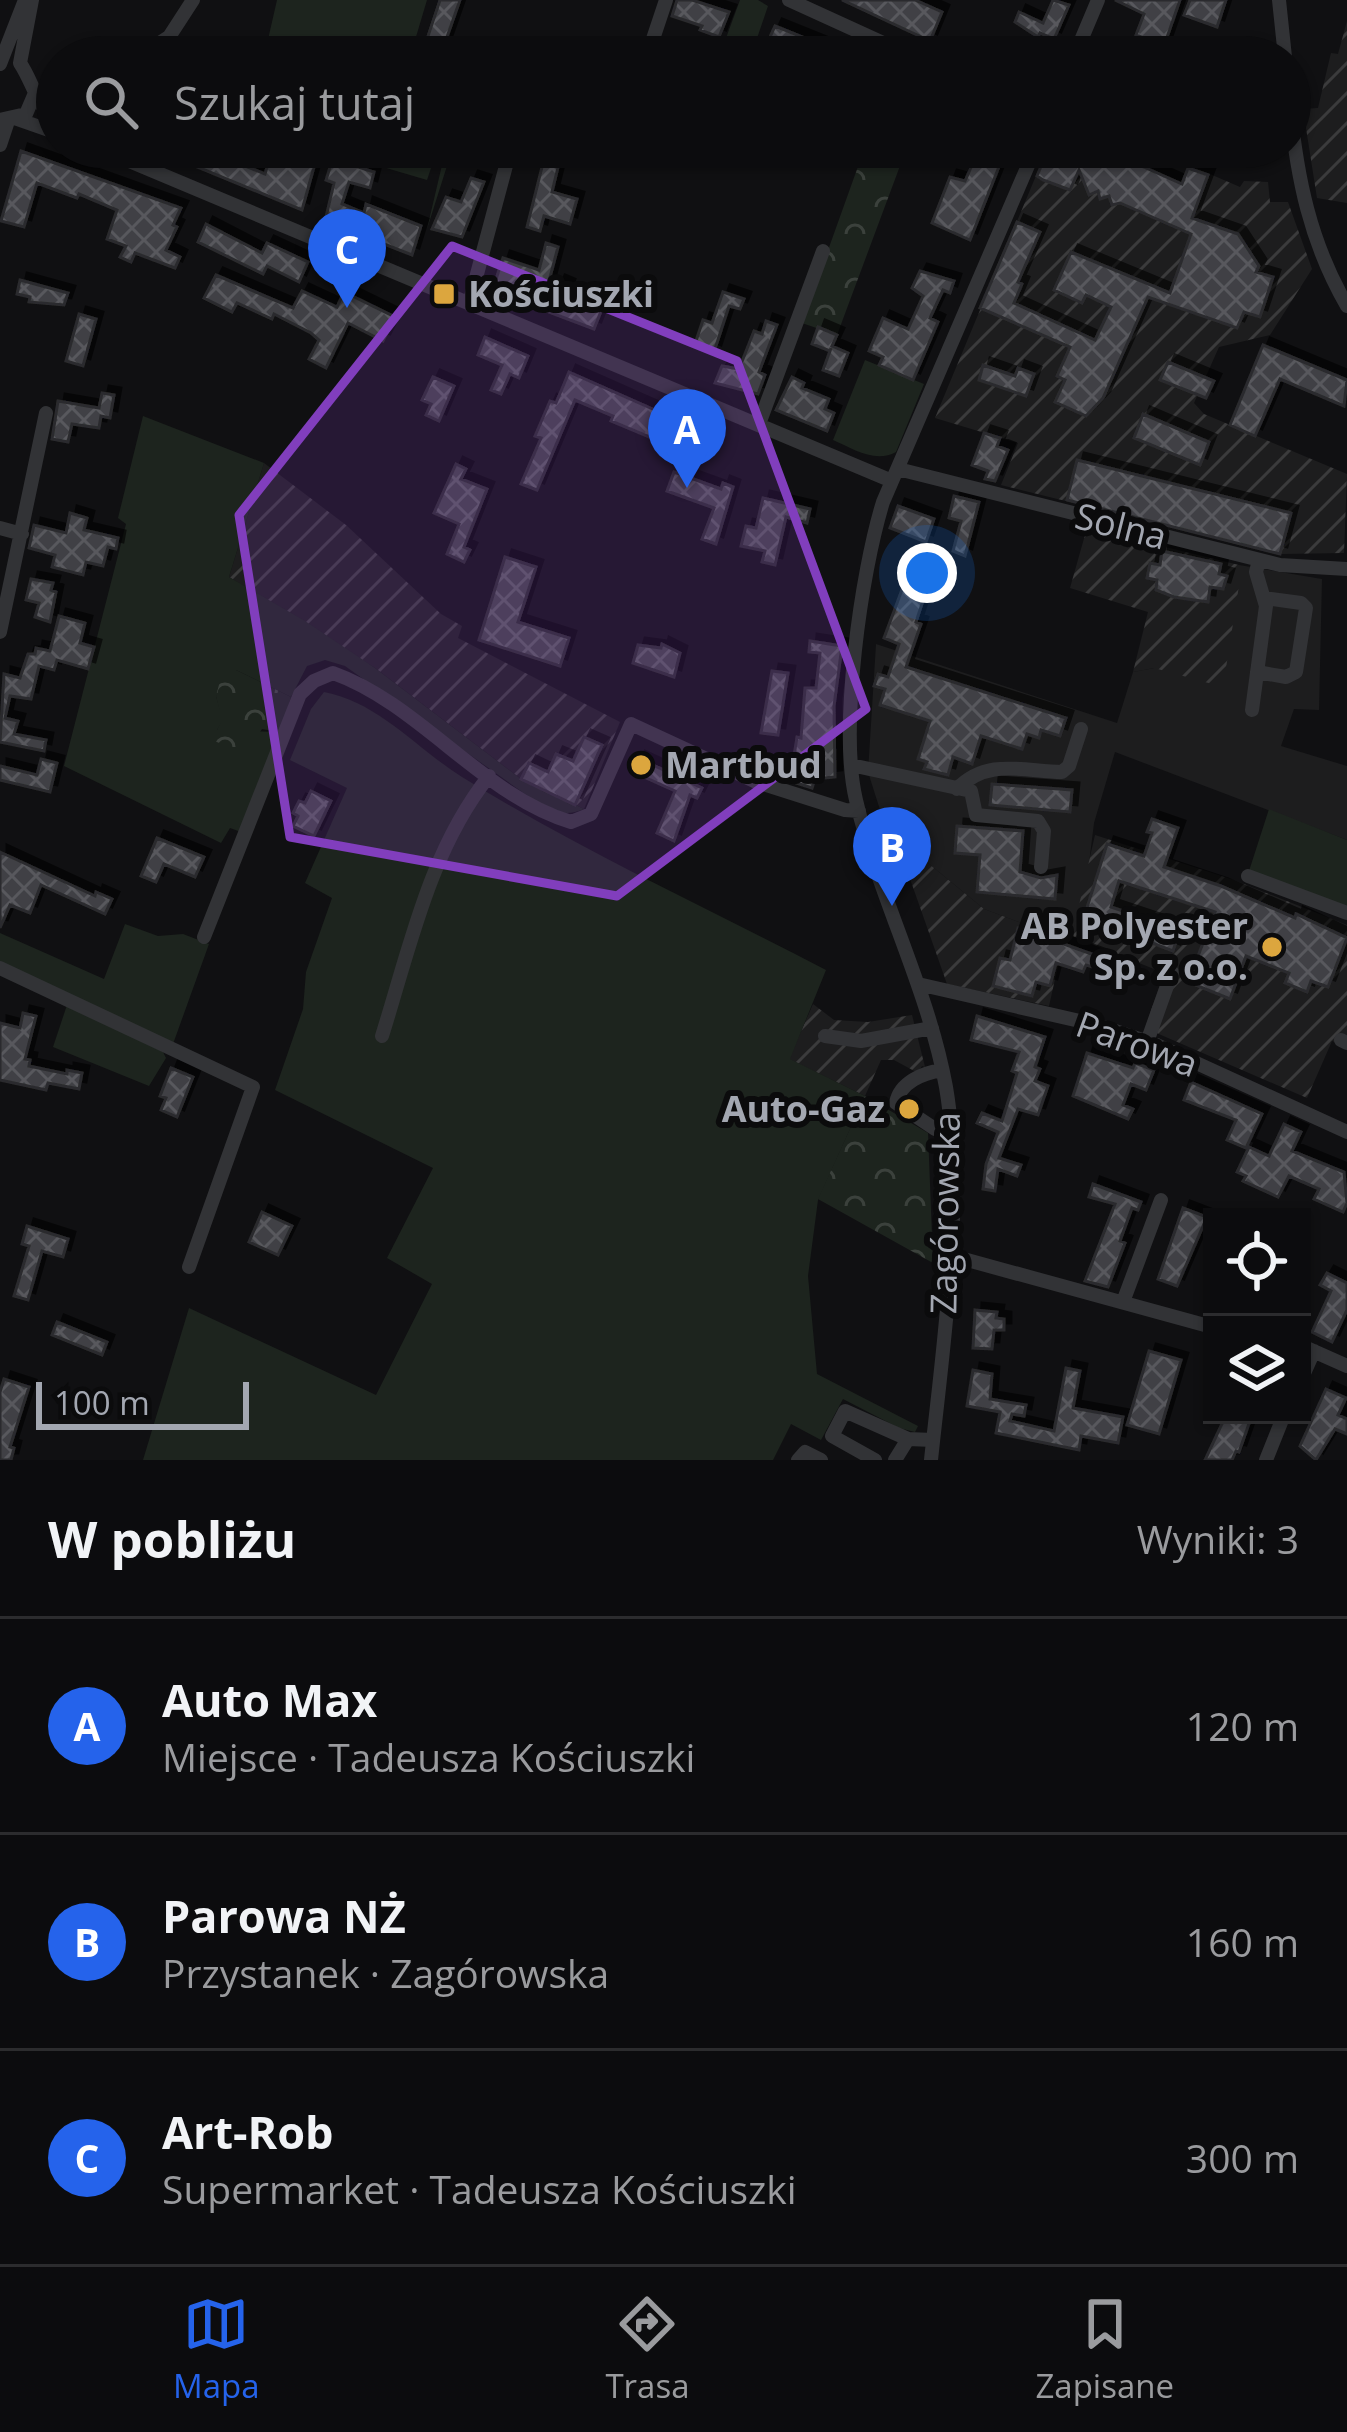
<!DOCTYPE html>
<html lang="pl">
<head>
<meta charset="utf-8">
<style>
	:root { --surface:#0c0c0e; --page:#151517; --text:#f1f3f6; --muted:#9a9b9e; --line:#2c2c2e; --accent:#2563eb }
	body { margin:0; font-family:"Open Sans",sans-serif; background:var(--page); color:var(--text) }
	.controls { position:absolute; right:36px; bottom:36px; display:grid; overflow:hidden; border-radius:0px; box-shadow:0 3px 9px #0004 }
	.controls button { width:108px; height:108px; display:grid; place-items:center; padding:0; border:0; border-bottom:3px solid var(--line); background:var(--surface); color:var(--text); font:60px sans-serif }
	.scale { position:absolute; left:36px; bottom:30px; width:213px; box-sizing:border-box; padding-left:12px; border:6px solid #a3a7b1; border-top:0; font-size:33px; line-height:42px; white-space:nowrap; color:#a3a7b1; -webkit-text-stroke:9px #0b0b0c; paint-order:stroke }
	.you { position:absolute; left:927px; top:573px; width:42px; height:42px; margin:-30px; border:9px solid #fff; border-radius:50%; background:#1a73e8; box-shadow:0 0 0 18px #1a73e833 }
	.badge { display:grid; place-items:center; width:78px; height:78px; border-radius:50%; background:var(--accent); color:#fff; font-size:39px; font-weight:700 }
	.pin { position:absolute; translate:-50% -99px; filter:drop-shadow(0 3px 6px #0008) }
	.pin::after { content:''; position:absolute; top:63px; width:42px; height:36px; background:inherit; clip-path:polygon(0 0,100% 0,50% 100%) }
	.list { margin:0; padding:0; list-style:none }
	h2 { display:flex; justify-content:space-between; align-items:center; height:156px; margin:0; padding:0 48px; font-size:51px }
	h2 small { font-size:39px; font-weight:400; color:var(--muted) }
	.list li { display:grid; grid-template-columns:78px 1fr auto; gap:36px; align-items:center; box-sizing:border-box; height:216px; padding:0 48px; border-top:3px solid var(--line) }
	.list b { display:block; font-size:45px; white-space:nowrap }
	.list p { margin:0; font-size:39px; white-space:nowrap; color:var(--muted) }
	.list em { font-size:39px; font-style:normal; color:var(--muted) }
	.icon { flex:none; width:66px; height:66px; fill:none; stroke:currentColor; stroke-width:2; stroke-linecap:round; stroke-linejoin:round }
	.map { position:relative; flex:none; width:1347px; height:1460px; overflow:hidden }
	.search { position:absolute; background:var(--surface); box-shadow:0 3px 9px #0004; left:36px; right:36px; top:36px; height:132px; display:flex; align-items:center; gap:30px; box-sizing:border-box; padding:0 42px; border-radius:66px; color:var(--muted); font-size:45px }
	.sheet { height:804px; background:var(--surface) }
	nav { display:flex; justify-content:space-around; align-items:center; box-sizing:border-box; height:168px; border-top:3px solid var(--line); background:var(--surface); font-size:33px; color:var(--muted) }
	nav a { display:grid; justify-items:center; gap:6px }
	nav .on { color:var(--accent) }
	.map>svg:first-child { display:block }
	.built { fill:#1d1d1e }
	.industrial { fill:url(#industrial-furrows) }
	.green { fill:#1d241e }
	.forest { fill:url(#forest-crowns) }
	.building { fill:url(#building-cross-hatch); stroke:#2b2b2d; stroke-width:3; filter:url(#shadow) }
	.lines { fill:none; stroke-linecap:round; stroke-linejoin:round }
	.minor { stroke:#323336; stroke-width:14 }
	.marked { fill:#813ebd; fill-opacity:0.2; stroke:#813ebd; stroke-width:9; stroke-linejoin:round }
	.poi-dot { fill:#dca63e; stroke:#0b0b0c; stroke-width:4.5 }
	.labels { text-anchor:middle; stroke-width:12; stroke-linejoin:round; paint-order:stroke }
	.poi-label { font-size:36px; font-weight:bold; fill:#a3a7b1; stroke:#0b0b0c; text-anchor:start }
	.street-label { font-size:36px; fill:#a3a7b1; stroke:#0b0b0c }
</style>
</head>
<body>
<div class="map">
<svg width="1347" height="1460" viewBox="0 0 1347 1460">
	<defs>
		<pattern id="industrial-furrows" width="10" height="10" patternUnits="userSpaceOnUse" patternTransform="scale(3)"><rect width="10" height="10" fill="#1d1d1e"/><path d="M-1 1l2-2M0 10L10 0M9 11l2-2" fill="none" stroke="#3b3b3c"/></pattern>
		<pattern id="forest-crowns" width="20" height="18" patternUnits="userSpaceOnUse" patternTransform="scale(3)"><rect width="20" height="18" fill="#1d241e"/><path d="M2 6a3 3 0 1 1 6 0M12 15a3 3 0 1 1 6 0" fill="none" stroke="#3b413c"/></pattern>
		<pattern id="building-cross-hatch" width="8" height="8" patternUnits="userSpaceOnUse" patternTransform="scale(3)"><rect width="8" height="8" fill="#3f4044"/><path d="M0 0l8 8M0 8l8-8" fill="none" stroke="#58595d"/></pattern>
		<filter id="shadow"><feDropShadow dx="7" dy="-7" stdDeviation="0" flood-color="#0009"/></filter>
	</defs>
	<rect width="100%" height="100%" fill="#101012"/>
	<path class="built" d="M1239,565L1322,579L1319,710L1294,709L1281,746L1347,766V840L1115,752L1094,823L1087,879L1072,936L1064,939L984,909L895,836L881,813L868,772L876,644L1117,723L1133,672L1154,668L1236,601Z"/>
	<path class="industrial" d="M1347,21V203L1317,198L1303,109L1318,108L1331,53L1338,54Z
		M1048,147H1099L1181,184L1189,165L1240,187L1244,181L1268,182L1270,202H1288L1312,269L1270,335L1219,347L1194,403L1204,414L1347,474L1344,553L1280,554L1001,485L1018,443L935,418Z
		M264,463L346,525L441,614L462,626L458,638L620,722L584,809L521,779L375,668L229,577Z
		M1087,528L1239,565L1241,573L1223,687L1154,668L1133,672L1148,612L1070,588Z
		M1095,835L1234,880L1347,925V1047L1332,1041L1307,1098L1145,1028L1164,973L1072,936Z
		M895,836L984,909L1064,939L1049,1006L947,984Z
		M813,1004L834,1020L868,1022L912,1015L925,1067L922,1066L918,1073L894,1060H881L865,1096L789,1059Z"/>
	<path class="green" d="M277,0H427L410,57H264Z
		M740,0H758L768,6L752,53L747,57H719Z
		M382,147H453L427,229L442,165L433,162L427,180L376,165Z
		M865,360L924,384L896,452C875,464 852,448 833,440Z
		M143,416L264,463L229,577L305,621L375,668L521,779L584,809C566,817 556,812 539,804L345,666L325,660L307,666L291,697L236,670L216,696L223,720L217,730L280,732L241,832L230,828L221,843L64,766L126,524L118,518Z
		M324,692C378,702 416,748 462,777C578,849 705,907 826,970L790,1059L865,1096L818,1200L808,1276L817,1374L918,1426L915,1432L899,1428L843,1399L821,1440L791,1424L773,1460H143L189,1308L376,1395L432,1284L387,1258L433,1168L275,1090L303,1009L306,972L332,898L305,883L347,788L290,760L311,709Z
		M1269,809L1347,840V907L1249,871Z
		M125,924L158,936L183,934L209,944L173,1044L0,964V933L104,979Z
		M67,1005L163,1052L166,1058L149,1086L53,1047Z"/>
	<path class="forest" d="M865,147H907L837,335L802,323Z
		M223,670H236L291,697L280,732L262,729L250,746L234,749L212,740L222,720L216,696Z
		M865,1096L928,1133L933,1263L818,1199Z"/>
	<path class="building" d="M440,0H460L440,57H421Z
		M677,0H692L729,12L719,37L700,30L702,26L672,16Z
		M842,0H915L942,12L930,41Z
		M1053,0L1069,5L1054,39L1040,33L1038,37L1015,22L1019,12L1043,23Z
		M1115,0H1180L1164,46L1136,35L1144,14Z
		M1190,0H1226L1217,27L1184,15Z
		M775,26L825,46L820,57H784L788,48L769,39Z
		M149,147H205L220,152L221,147H248L243,165L265,174L273,147H306L301,163L314,167L302,210Z
		M547,147H563L552,192L577,199L570,224L544,216L540,231L527,227Z
		M980,147L1004,154L970,240L932,223L950,177L965,181Z
		M1049,147H1099L1182,184L1188,168L1208,175L1192,218L1238,234L1259,266L1256,272L1273,277L1260,317L1244,312L1237,328L1148,297L1103,398L1086,416L1055,402L1065,380L1057,376L1070,347L980,308L1017,222L1040,232L1018,282L1022,284L1014,303L1095,340L1111,307L1086,295L1082,303L1054,290L1071,252L1170,293L1191,234L1120,203L1112,205L1109,196L1100,199L1098,191L1089,195L1079,170L1070,190L1043,180L1037,176Z
		M21,151L181,208L173,225L177,227L166,250L180,257L175,268L135,253L131,262L120,257L126,246L107,239L117,210L79,194L77,198L37,183L24,227L1,221Z
		M340,161L374,172L370,188L349,182L342,204L364,213L366,204L421,226L412,255L325,221L334,183L326,180L331,164L339,166Z
		M471,178L484,182L462,237L432,229L446,197L461,202Z
		M206,224L262,253L267,243L308,262L299,282L267,266L263,274L198,242Z
		M546,243L558,247L548,285L530,280L526,292L495,282L503,258L539,270Z
		M920,271L954,281L950,293L943,290L930,318L938,322L913,380L879,365L883,357L869,351L883,318L908,329L923,296L912,288Z
		M216,275L293,308L302,291L337,307L344,292L395,317L383,341L348,323L326,368L309,359L319,340L311,333L274,314L272,319L237,303L232,312L204,298Z
		M20,280L68,293L64,305L29,302L30,297L17,294Z
		M558,282L568,286L566,291L603,306L594,329L546,311Z
		M723,292L744,299L740,309L729,306L714,352L695,344L703,320L712,323Z
		M79,314L96,319L83,366L66,361Z
		M766,321L777,325L759,372L765,375L758,394L715,383L722,366L739,369L754,331L762,334Z
		M818,327L837,335L832,346L848,353L839,376L823,370L831,348L830,351L812,344Z
		M485,337L528,356L519,378L510,374L501,394L491,390L502,365L478,355Z
		M1263,345L1347,380L1344,406L1280,379L1255,436L1230,425Z
		M1168,362L1214,381L1206,398L1160,380Z
		M983,365L1015,376L1018,368L1034,374L1026,396L979,380Z
		M569,372L700,430L690,454L611,421L613,416L575,400L537,490L521,484L541,438L535,436L550,401L556,403Z
		M433,377L454,386L439,421L426,415L431,404L422,400Z
		M792,377L804,383L802,388L829,399L825,409L834,413L827,431L776,410Z
		M102,393L114,395L110,418L101,416L99,428L72,424L68,442L52,439L58,401L99,408Z
		M1143,414L1209,442L1200,465L1134,438Z
		M984,433L1000,438L997,446L1008,450L995,481L985,479L988,471L972,465Z
		M1077,460L1291,513L1280,554L1067,500Z
		M456,464L466,469L461,479L487,489L464,547L470,550L464,562L447,554L459,524L434,513Z
		M674,472L721,489L723,483L733,487L716,544L702,539L714,508L667,491Z
		M954,496L979,502L965,556L953,551L961,521L949,518Z
		M763,498L810,509L807,523L786,517L775,565L762,562L765,551L741,546L746,526L756,528Z
		M898,506L934,519L926,542L890,528Z
		M70,513L87,518L84,530L118,538L116,549L108,547L103,566L86,562L83,575L52,567L55,555L29,548L34,525L66,533Z
		M1162,551L1221,564L1219,574L1227,576L1223,589L1210,587L1208,602L1174,597L1156,590L1157,580L1147,578L1150,563L1160,565Z
		M505,557L536,567L518,622L569,638L560,666L479,640Z
		M31,579L53,583L51,590L56,592L50,622L35,617L39,603L26,600Z
		M903,587L925,595L916,622L921,624L906,667L1066,718L1060,736L1041,730L1039,738L1027,734L1022,749L981,736L972,764L953,757L948,775L924,769L927,762L918,759L930,721L880,705L885,689L874,686L878,674L888,677L899,644L884,638Z
		M59,616L85,623L80,643L94,647L88,669L57,660L54,670L39,666L31,699L10,696L5,718L18,721L14,734L46,740L44,751L0,742L4,674L20,678L28,654H35L36,648L50,651Z
		M810,641L842,646L834,706L835,777L815,779L812,788L790,781L797,737L801,738L805,688H816L820,653L809,652Z
		M662,644L680,653L674,677L633,663L638,645L661,648Z
		M772,671L788,673L778,735L761,733Z
		M584,737L602,745L575,805L521,779L529,763L548,772L556,754L573,761Z
		M638,758L702,788L697,798L690,795L674,841L657,833L675,791L631,771Z
		M41,759L57,763L50,792L0,780V766L37,775Z
		M992,784L1072,790L1070,812L990,805Z
		M311,791L331,801L314,836L293,826L298,816L293,813L299,801L305,803Z
		M1152,819L1178,828L1164,867L1221,886L1295,918L1296,914L1347,938L1328,987L1311,981L1307,992L1285,983L1289,973L1246,956L1230,999L1188,982L1215,912L1119,881L1111,907L1180,930L1173,951L1084,917L1107,844L1144,856L1152,833L1147,832Z
		M957,826L1023,831L1020,872L1041,878L1057,875L1055,899L977,892L980,855L955,853Z
		M157,838L204,857L195,877L164,864L156,882L141,876Z
		M0,852L95,896L96,892L112,899L105,914L41,885L30,913L10,905L0,928Z
		M1018,928L1062,939L1061,943L1100,957L1096,968L1086,965L1083,972L1056,963L1050,986L1036,982L1032,996L993,986L1000,958L1010,960Z
		M23,1013L36,1016L25,1059L30,1060L29,1066L67,1074V1070L82,1073L79,1089L48,1083L46,1090L0,1080V1023L20,1028Z
		M977,1016L1045,1037L1035,1067L1040,1069L1035,1081L1048,1086L1038,1115L1018,1109L999,1158L1021,1165L1017,1176L998,1169L995,1191L983,1189L986,1164L998,1132L977,1123L982,1113L1002,1121L1017,1073L1012,1071L1019,1052L971,1040Z
		M1087,1053L1133,1068L1135,1063L1154,1070L1146,1090L1131,1084L1123,1105L1133,1109L1128,1119L1073,1096Z
		M171,1068L193,1077L177,1117L161,1110L166,1098L160,1096Z
		M1191,1082L1262,1114L1246,1148L1227,1140L1236,1120L1184,1100Z
		M1284,1124L1301,1132L1292,1151L1344,1172L1347,1203L1343,1212L1314,1199L1319,1189L1289,1176L1278,1197L1243,1181L1246,1176L1237,1172L1249,1147L1269,1156Z
		M1093,1184L1141,1202L1138,1210L1132,1208L1120,1241L1125,1243L1108,1287L1085,1281L1115,1204L1089,1197Z
		M1183,1208L1207,1217L1177,1286L1158,1279Z
		M262,1212L292,1226L278,1255L249,1242Z
		M27,1226L68,1239L63,1257L42,1251L28,1300L14,1296L29,1246L22,1244Z
		M1327,1273L1347,1283V1310L1332,1342L1312,1332L1331,1291L1320,1285Z
		M975,1310L997,1312L996,1318L1004,1319V1330H994L992,1349L973,1348Z
		M57,1322L107,1342L102,1355L52,1335Z
		M1149,1351L1181,1360L1159,1434L1127,1425Z
		M1066,1368L1080,1371L1073,1408L1123,1417L1118,1443L1081,1436L1079,1450L996,1433L1000,1412L967,1406L973,1370L992,1374L990,1399L1026,1405L1024,1416L1012,1414L1010,1421L1054,1431Z
		M4,1379L29,1387L10,1447L14,1448L11,1460H0V1392Z
		M1326,1389L1346,1398L1338,1415L1347,1419V1434L1335,1429L1316,1460L1300,1446Z
		M1226,1415H1252L1239,1452L1236,1451L1232,1460H1205Z"/>
	<g class="lines">
		<path class="minor" d="M32,0L20,63C34,84 36,106 57,121
			M789,0L914,57
			M1279,0L1285,57
			M138,57L169,37L193,0
			M647,57L666,0
			M1074,57L1098,0
			M0,64L25,0
			M1290,106C1297,178 1310,242 1347,306
			M17,119L57,133
			M0,120L26,114L35,93
			M0,145L8,121
			M96,147L892,481
			M469,304L511,147
			M759,424L823,251
			M898,469L1280,565L1347,569
			M0,528L22,534
			M0,632L46,413
			M1257,672L1286,677L1296,672L1306,608L1301,603L1265,598
			M1252,710L1266,606L1256,572L1259,560
			M851,765L971,791L976,815L1038,821L1044,831L1041,867
			M957,789C987,758 1022,771 1062,772L1069,766L1081,729
			M1248,876L1347,913
			M204,937L300,694L314,681L333,673C420,704 483,796 571,822L591,814L631,724L754,781L845,810L859,811
			M0,968L253,1087L189,1267
			M918,984L1097,1025L1157,1045L1347,1132
			M382,1036C410,947 430,850 489,776
			M825,1036L861,1041L932,1028
			M1341,1040L1347,1043
			M1147,1042L1172,972
			M942,1070C923,1073 900,1082 896,1103L935,1129L951,1131
			M949,1255L1212,1327
			M1123,1302L1161,1200
			M1302,1346L1347,1366
			M1302,1378L1314,1351
			M798,1460L805,1452L821,1460
			M875,1460L832,1436L845,1411L908,1439L933,1440
			M895,1460L908,1439
			M931,1460C943,1346 965,1199 946,1087C928,988 879,898 856,800C839,729 861,573 883,502L1036,147
			M1266,1460L1284,1415"/>
	</g>
	<path class="marked" d="M452,246L737,361L866,709L617,896L290,837L239,515Z"/>
	<g class="poi-dot">
		<rect x="432" y="282" width="24" height="24" rx="6"/>
		<circle cx="641" cy="765" r="12"/>
		<circle cx="1272" cy="947" r="12"/>
		<circle cx="909" cy="1109" r="12"/>
	</g>
	<g class="labels">
		<g class="poi-label">
			<text x="468" y="307">Kościuszki</text>
			<text x="665" y="778">Martbud</text>
			<text x="1248" y="939" text-anchor="end">AB Polyester<tspan x="1248" dy="41">Sp. z o.o.</tspan></text>
			<text x="885" y="1122" text-anchor="end">Auto-Gaz</text>
		</g>
		<g class="street-label">
			<text transform="translate(1121 526) rotate(14)" y="13">Solna</text>
			<text transform="translate(1137 1044) rotate(20)" y="13">Parowa</text>
			<text transform="translate(945 1213) rotate(-89)" y="13">Zagórowska</text>
		</g>
	</g>
</svg>
<div class="controls">
<button><svg class="icon" aria-label="locate" viewBox="0 0 24 24"><circle cx="12" cy="12" r="6"/><path d="M12 2v4M12 18v4M2 12h4M18 12h4"/></svg></button>
<button><svg class="icon" aria-label="layers" viewBox="0 0 24 24"><path d="M12 4l9 5-9 5-9-5zM3 14l9 5 9-5"/></svg></button>
</div>
<div class="scale">100 m</div>
<div class="you"></div>
<div class="pin badge" style="left:687px;top:488px">A</div>
<div class="pin badge" style="left:892px;top:906px">B</div>
<div class="pin badge" style="left:347px;top:308px">C</div>
<div class="search"><svg class="icon" aria-label="search" viewBox="0 0 24 24"><circle cx="10" cy="10" r="6"/><path d="M15 15l6 6"/></svg>Szukaj tutaj</div>
</div>
<section class="sheet">
<h2>W pobliżu<small>Wyniki: 3</small></h2>
<ul class="list">
<li><span class="badge">A</span><div><b>Auto Max</b><p>Miejsce · Tadeusza Kościuszki</p></div><em>120 m</em></li>
<li><span class="badge">B</span><div><b>Parowa NŻ</b><p>Przystanek · Zagórowska</p></div><em>160 m</em></li>
<li><span class="badge">C</span><div><b>Art-Rob</b><p>Supermarket · Tadeusza Kościuszki</p></div><em>300 m</em></li>
</ul>
</section>
<nav>
<a class="on"><svg class="icon" aria-label="map" viewBox="0 0 24 24"><path d="M3 6l6-2 6 2 6-2v14l-6 2-6-2-6 2zM9 4v14M15 6v14"/></svg>Mapa</a>
<a><svg class="icon" aria-label="directions" viewBox="0 0 24 24"><path d="M12 3l9 9-9 9-9-9zM9 14v-3h6M13 9l2 2-2 2"/></svg>Trasa</a>
<a><svg class="icon" aria-label="saved" viewBox="0 0 24 24"><path d="M7 4h10v16l-5-4-5 4z"/></svg>Zapisane</a>
</nav>
</body>
</html>
